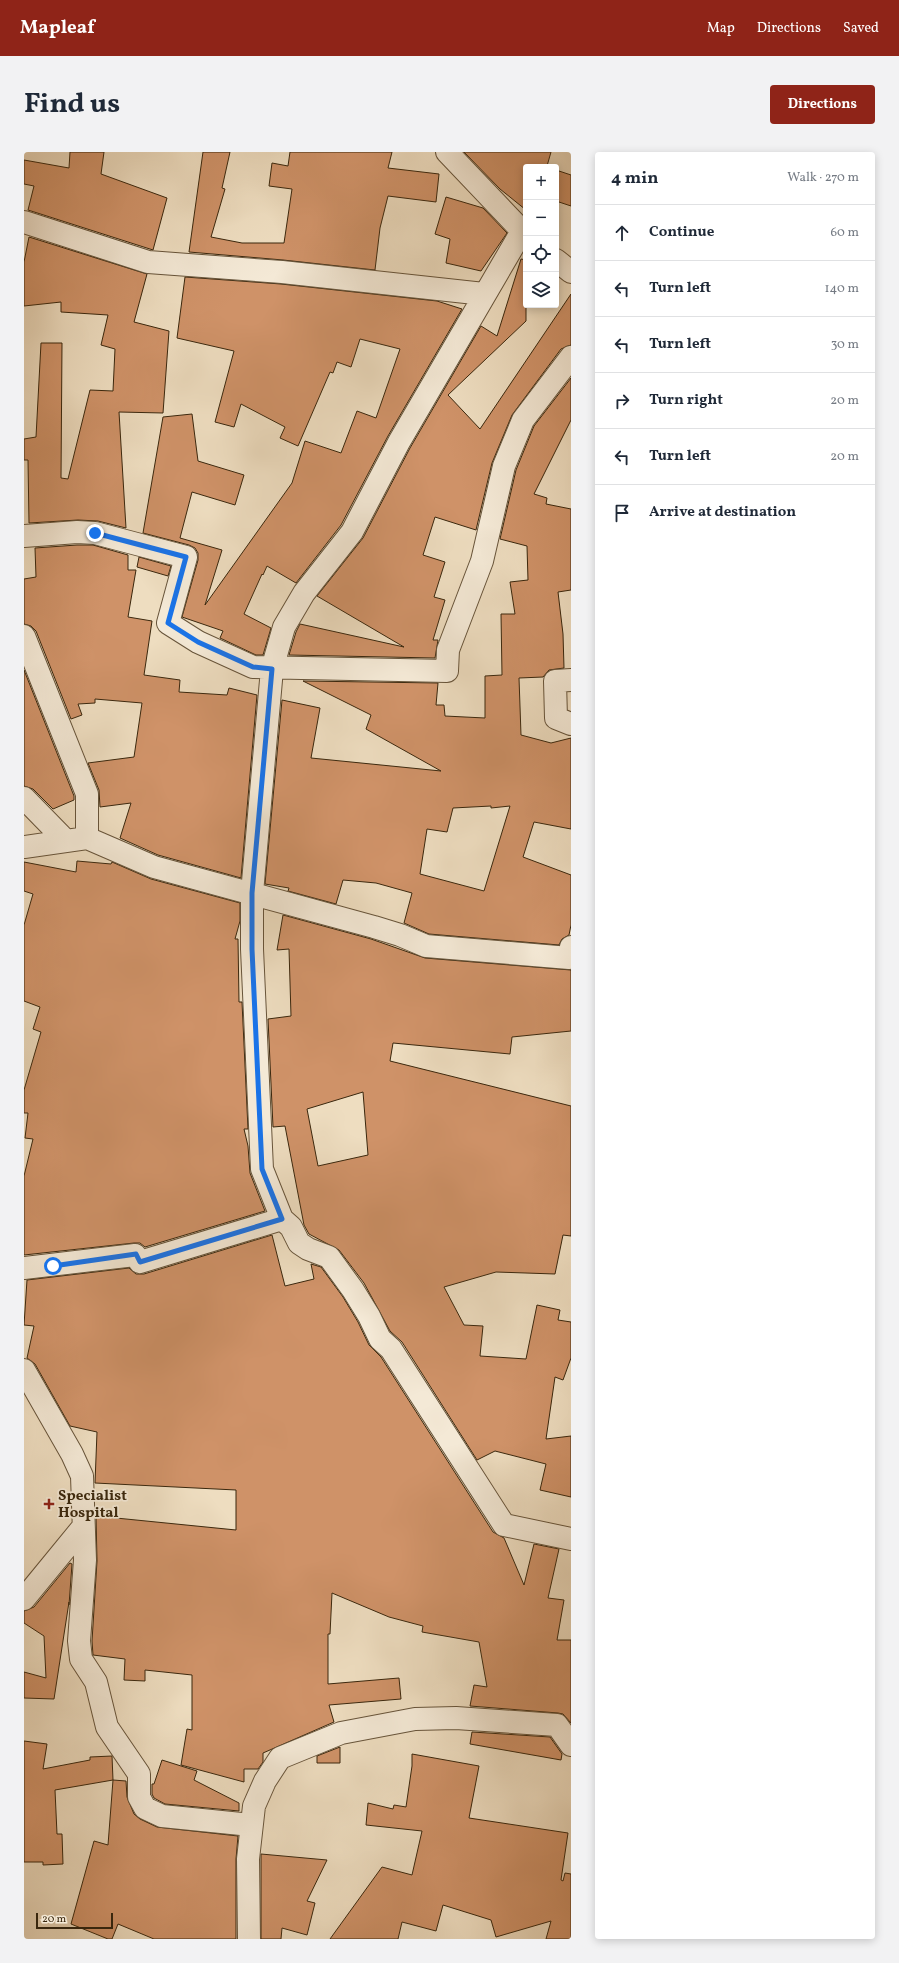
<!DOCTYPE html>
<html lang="en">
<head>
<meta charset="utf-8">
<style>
	:root { --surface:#fff; --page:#f2f2f3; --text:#1f2937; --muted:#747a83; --line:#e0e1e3; --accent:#8f2418 }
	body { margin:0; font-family:Vollkorn,serif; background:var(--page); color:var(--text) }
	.controls { position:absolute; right:12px; top:12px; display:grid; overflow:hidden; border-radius:4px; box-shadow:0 2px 10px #0003 }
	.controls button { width:36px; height:36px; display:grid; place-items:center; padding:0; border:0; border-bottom:1px solid var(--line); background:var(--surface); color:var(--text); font:20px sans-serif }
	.scale { position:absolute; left:12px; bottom:10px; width:77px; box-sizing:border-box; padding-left:4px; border:2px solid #3a270d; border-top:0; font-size:11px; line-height:14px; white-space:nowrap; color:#3a270d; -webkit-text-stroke:3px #f4e9d6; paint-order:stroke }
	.stop { position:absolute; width:12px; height:12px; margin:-9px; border:3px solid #1a73e8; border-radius:50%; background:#fff }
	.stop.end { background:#1a73e8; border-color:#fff; box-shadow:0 1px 4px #0008 }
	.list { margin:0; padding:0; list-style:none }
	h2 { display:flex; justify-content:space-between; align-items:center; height:52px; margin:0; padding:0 16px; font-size:17px }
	h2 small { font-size:13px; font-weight:400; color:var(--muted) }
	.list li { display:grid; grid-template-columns:26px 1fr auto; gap:12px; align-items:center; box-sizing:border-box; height:56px; padding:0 16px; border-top:1px solid var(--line) }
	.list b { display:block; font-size:15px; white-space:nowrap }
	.list em { font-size:13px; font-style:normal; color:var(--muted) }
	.icon { flex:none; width:22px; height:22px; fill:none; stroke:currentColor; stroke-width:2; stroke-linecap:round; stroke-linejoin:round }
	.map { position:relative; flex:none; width:547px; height:1787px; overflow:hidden; border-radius:4px }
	header { display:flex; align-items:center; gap:24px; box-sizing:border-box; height:56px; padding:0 20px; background:var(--accent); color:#fff }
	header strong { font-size:19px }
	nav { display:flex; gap:22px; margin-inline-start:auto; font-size:14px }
	.intro { display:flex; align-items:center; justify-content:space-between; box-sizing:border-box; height:96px; padding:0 24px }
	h1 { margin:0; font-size:28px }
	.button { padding:10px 18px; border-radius:4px; background:var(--accent); color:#fff; font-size:14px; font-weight:700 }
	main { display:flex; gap:24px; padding:0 24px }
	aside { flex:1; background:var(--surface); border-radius:4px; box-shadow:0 2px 10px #0003 }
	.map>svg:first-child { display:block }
	.building { fill:#cf9268; stroke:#3a270d; fill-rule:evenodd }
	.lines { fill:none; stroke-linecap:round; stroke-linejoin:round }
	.minor-casing { stroke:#67543a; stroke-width:24 }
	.minor { stroke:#f4e9d6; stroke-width:22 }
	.route { stroke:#1a73e8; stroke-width:5 }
	.poi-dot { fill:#8f2418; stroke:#f4e9d6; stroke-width:1.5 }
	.labels { text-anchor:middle; stroke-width:3.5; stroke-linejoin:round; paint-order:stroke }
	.poi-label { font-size:15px; font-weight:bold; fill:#3a270d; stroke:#f4e9d6; text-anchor:start }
</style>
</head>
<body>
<header>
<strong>Mapleaf</strong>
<nav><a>Map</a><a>Directions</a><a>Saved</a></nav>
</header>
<div class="intro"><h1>Find us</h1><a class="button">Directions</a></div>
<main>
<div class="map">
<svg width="547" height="1787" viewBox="0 0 547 1787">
	<rect width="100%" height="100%" fill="#eeddc0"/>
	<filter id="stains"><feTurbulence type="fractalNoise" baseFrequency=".005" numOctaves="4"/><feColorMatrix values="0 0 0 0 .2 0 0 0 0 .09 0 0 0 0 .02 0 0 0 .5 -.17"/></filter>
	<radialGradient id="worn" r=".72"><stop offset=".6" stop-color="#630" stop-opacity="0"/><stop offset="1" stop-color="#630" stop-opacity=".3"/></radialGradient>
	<path class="building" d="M46,0H80L77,22L143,46L129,98L4,58L10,34L0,32V8L45,16Z
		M179,0H206L198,36L201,37L187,85L218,91H260L268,37L245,34L248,11L264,14L266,0H368L364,16L415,22L412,50L364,44L356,76L351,118L259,108L165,100Z
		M440,0H527L523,14L525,15H502V58L476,37Z
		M532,18L547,23V54L532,49Z
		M422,45L459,56L483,81L457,119L422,111L426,87L411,82Z
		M5,85L123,122L110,170L145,179L139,261L95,260L102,376L74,369L54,368L5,371L4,308H0V287L12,285L17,191H38L37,326L44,327L66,238L89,239L91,197L77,193L84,163L37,160V150L0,154V110Z
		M497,107L502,108V169L424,243L456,277L547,142V193L537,197L488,263L468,311L452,378L411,365L399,403L421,410L410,445L421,448L409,488H414L411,506L265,503L272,480L276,472L380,495L293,444L339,386L386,296L457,174L473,184Z
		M161,125L257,132L413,149L438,157L364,284L317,373L272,431L243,414L239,423L238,422L220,462L247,476L239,503H232L196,486L199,479L158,465L174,408V401L171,396L165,393L119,381L139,265L168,262L174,309L220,323L211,353L168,340L156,386L198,398L181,453L268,331L281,289L317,301L333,259L352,266L376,197L336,187L327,215L313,210L309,221L306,220L274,294L256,286L261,275L217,252L210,275L191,270L210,199L153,186Z
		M547,226V268L510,342L523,346L522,352L547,357V438L534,440L539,482L540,516L525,518L519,525L495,526L497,583L527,591L547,586V677L510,670L499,705L547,723V773L545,783L538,787L535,793L405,782L380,771L388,741L352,731L319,728L312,752L264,739L265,736L241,732L258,548L296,556L287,606L417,619L342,577L347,563L279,529L414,531L412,553H420L421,564L461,566V524L478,523L477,462H491L486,430L504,428L503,394L476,387L492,318L510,274ZM467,654V656L486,654L460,739L396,722L403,677L423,680L429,656Z
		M53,393H69L104,403V418H112L104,465L128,469L120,523L156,528L155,540L203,543L205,536L233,543L217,726L134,703L96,686L107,651L76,655L75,638L64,611L110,605L118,551L71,547V551L54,552L58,563L47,567L12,479L7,474L0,472V427L12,425L11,396Z
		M115,405L147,414L144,424L113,415Z
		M0,518L50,644V648L29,657L9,637L0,634Z
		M53,709L87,712L88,710L127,727L216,751V769L211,787H214L215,850H218L224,977H220L224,994L226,1021L241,1059L121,1095L116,1091H110L0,1103V1024L9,987L1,986L4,961H0V938L17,880L9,877L16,855L0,849V773L9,742L0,739V710L52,720Z
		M259,763L347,787L401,806L547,818V879L488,885L486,902L369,891L366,909L547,954V1084L539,1083L531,1122L472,1120L420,1135L440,1173L459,1174L456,1204L502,1207L513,1153L536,1158L534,1168L547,1170V1206L539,1228L531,1225L522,1287L547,1284V1345L516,1338L522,1312L471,1299L453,1308L378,1190L366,1179L340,1131L315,1098L285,1082L280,1073L261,974L249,975L244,867L267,864L265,797L253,798ZM339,940L344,1003L294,1014L283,957Z
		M248,1083L261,1134L290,1127L287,1112L297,1115L319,1145L334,1170L345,1193L357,1205L469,1380L480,1386L500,1433L510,1392L535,1397L524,1446L540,1448L533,1488H547V1571L539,1562L534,1561L446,1554L450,1533L463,1535L455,1490L398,1480L399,1474L365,1465L308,1441L306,1482H304V1532L375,1526L377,1547L305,1553L310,1570L239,1601V1610L234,1617H220V1630L157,1613L163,1577L168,1578V1523L121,1518V1529L100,1528L101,1507L69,1503L68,1489L73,1409L72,1364L212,1378V1338L71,1331L73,1280L46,1274L11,1212L3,1206L10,1174L0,1173L3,1128L105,1116L112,1122H120Z
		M46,1411L48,1412L45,1453V1450L30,1547L0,1546V1520L22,1526L20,1484L0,1471V1459L10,1455Z
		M448,1580L526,1585L538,1602L537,1608L446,1592Z
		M0,1589L23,1592L19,1617L66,1608V1605L88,1604L89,1628L102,1629L103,1645L110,1662L116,1667L133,1675L214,1684L212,1707V1787H130L94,1772L88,1787H84L47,1772L70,1689L84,1693L89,1628L31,1638L33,1682H38L39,1712L19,1713V1710H0Z
		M316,1595V1611H293V1604Z
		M388,1602L455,1614L445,1666L544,1681L537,1728L539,1729L541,1721L547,1722V1787H522L527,1769L472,1785L467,1768L419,1753L412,1779L378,1770L374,1787H306L358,1715L388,1723L398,1679L342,1673L344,1651L369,1657L370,1653L382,1655L388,1614Z
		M138,1608L173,1619L170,1628L215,1651V1659L141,1652L130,1646L128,1642V1632H130Z
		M237,1702L303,1708L283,1749L291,1751L283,1783L258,1776L257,1787H237Z"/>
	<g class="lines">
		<g class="minor-casing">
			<path id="minor" d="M423,0L502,83
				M0,70L124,110L258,120L460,142
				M498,79L375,290L328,380L280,441L260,475L248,517L228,741V797L238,1017L258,1067L267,1075L275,1091L284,1097L305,1105L329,1138L345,1164L356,1187L367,1197L480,1373L547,1387
				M532,108L547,120
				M0,384L53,380L71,381L162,405L144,471L174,490L229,515L423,519L424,498L458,409L480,314L499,268L547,205
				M0,484L63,642V686
				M547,528L531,529L532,566L547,572
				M0,646L42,689
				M0,695L63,686L130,715L350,775L376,783L402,794L545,806L547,795
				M0,1116L111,1103L116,1110L258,1067
				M0,1218L48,1302L58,1324L61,1408L55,1489L57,1507L72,1530L83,1575L115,1622V1645L121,1656L138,1664L227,1673
				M0,1447L59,1375
				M225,1787L224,1707L230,1654L241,1629L256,1606L317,1581L391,1567L432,1566L533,1573L547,1593"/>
		</g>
		<use href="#minor" class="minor"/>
	</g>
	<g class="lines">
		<path class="route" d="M29,1114L112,1102L116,1110L258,1067L238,1017L228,797V741L248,517L229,515L174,490L144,471L162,405L71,381"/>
	</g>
	<path class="poi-dot" d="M23 1346h4v4h4v4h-4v4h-4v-4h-4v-4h4z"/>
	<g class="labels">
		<g class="poi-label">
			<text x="34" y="1348">Specialist<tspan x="34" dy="17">Hospital</tspan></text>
		</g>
	</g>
	<rect width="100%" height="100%" filter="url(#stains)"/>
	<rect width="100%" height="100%" fill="url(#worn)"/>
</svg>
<div class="controls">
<button>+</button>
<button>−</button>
<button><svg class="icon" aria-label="locate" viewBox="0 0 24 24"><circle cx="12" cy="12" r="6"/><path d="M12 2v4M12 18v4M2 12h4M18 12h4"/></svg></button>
<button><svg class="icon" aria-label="layers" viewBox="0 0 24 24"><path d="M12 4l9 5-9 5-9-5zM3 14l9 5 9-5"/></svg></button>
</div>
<div class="scale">20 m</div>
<div class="stop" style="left:29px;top:1114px"></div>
<div class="stop end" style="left:71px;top:381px"></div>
</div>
<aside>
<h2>4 min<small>Walk · 270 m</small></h2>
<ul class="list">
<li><svg class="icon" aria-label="ahead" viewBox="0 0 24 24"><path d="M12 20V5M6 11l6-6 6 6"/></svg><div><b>Continue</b></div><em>60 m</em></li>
<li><svg class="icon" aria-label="left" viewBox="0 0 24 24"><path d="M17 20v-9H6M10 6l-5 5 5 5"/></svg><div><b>Turn left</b></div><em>140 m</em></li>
<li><svg class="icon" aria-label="left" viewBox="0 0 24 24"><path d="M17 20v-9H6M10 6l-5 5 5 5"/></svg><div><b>Turn left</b></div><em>30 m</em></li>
<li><svg class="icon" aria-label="right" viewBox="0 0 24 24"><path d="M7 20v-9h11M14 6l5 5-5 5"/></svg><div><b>Turn right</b></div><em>20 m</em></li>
<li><svg class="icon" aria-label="left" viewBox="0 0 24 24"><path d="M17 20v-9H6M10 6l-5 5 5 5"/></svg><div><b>Turn left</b></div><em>20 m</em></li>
<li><svg class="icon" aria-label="arrive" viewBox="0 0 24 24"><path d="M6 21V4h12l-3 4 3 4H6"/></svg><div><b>Arrive at destination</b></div></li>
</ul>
</aside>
</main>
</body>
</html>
